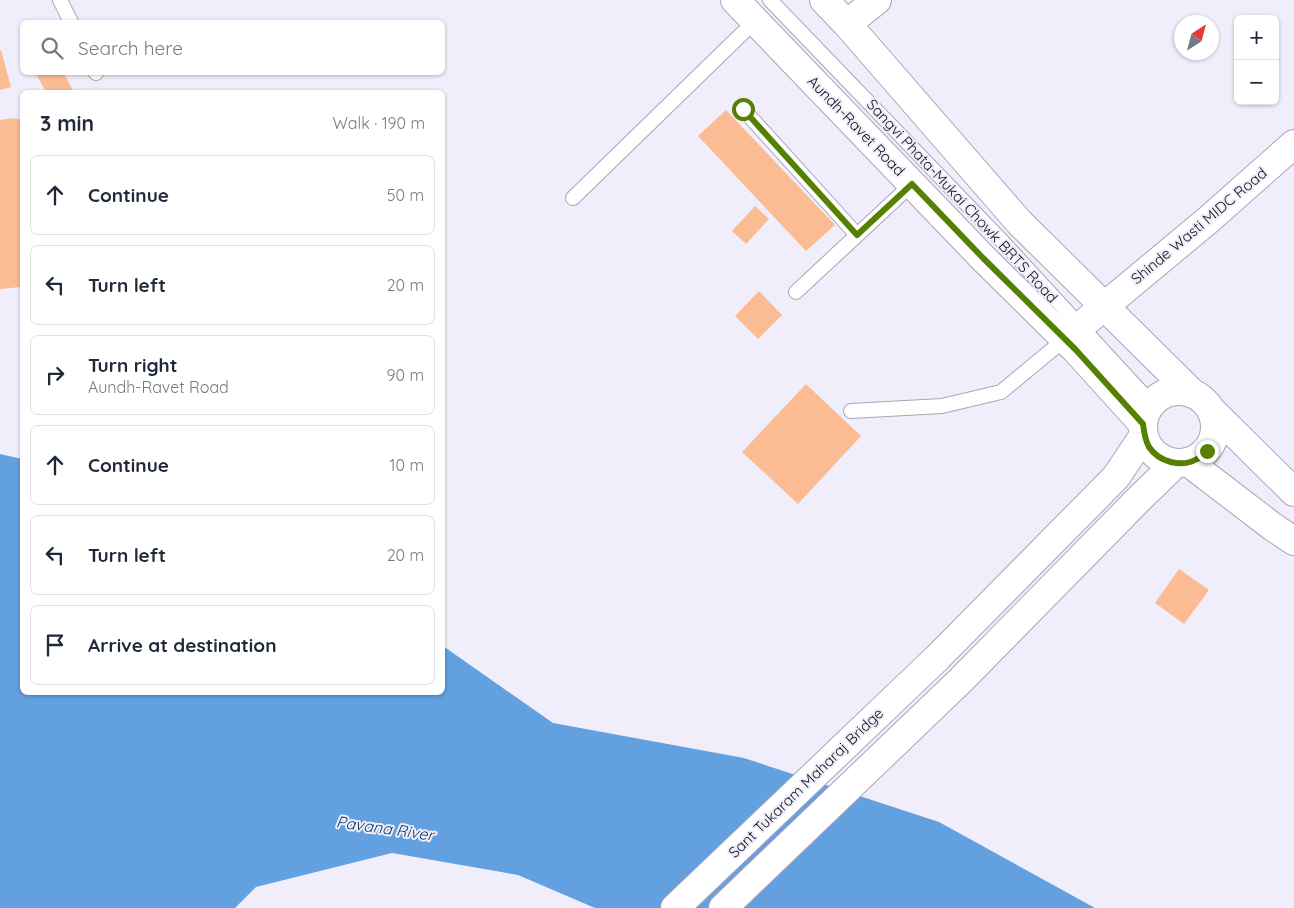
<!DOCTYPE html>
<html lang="en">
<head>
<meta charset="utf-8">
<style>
	:root { --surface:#fff; --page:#f6f6f7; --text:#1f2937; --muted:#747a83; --line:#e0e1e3 }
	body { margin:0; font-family:Quicksand,sans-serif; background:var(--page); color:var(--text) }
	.controls { position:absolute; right:15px; top:15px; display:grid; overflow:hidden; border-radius:8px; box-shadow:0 1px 4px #0004 }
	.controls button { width:45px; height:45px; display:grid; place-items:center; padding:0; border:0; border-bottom:1px solid var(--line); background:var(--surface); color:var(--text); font:25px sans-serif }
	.compass { position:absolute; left:1174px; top:15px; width:45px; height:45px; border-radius:50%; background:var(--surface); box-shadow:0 1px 4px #0004; rotate:36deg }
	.stop { position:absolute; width:15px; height:15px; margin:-11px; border:4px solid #568002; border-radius:50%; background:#fff }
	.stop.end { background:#568002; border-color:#fff; box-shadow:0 1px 5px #0008 }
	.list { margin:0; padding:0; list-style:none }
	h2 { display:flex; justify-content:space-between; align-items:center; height:65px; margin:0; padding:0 20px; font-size:21px }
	h2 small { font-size:16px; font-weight:400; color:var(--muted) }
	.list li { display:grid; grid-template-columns:32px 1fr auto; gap:15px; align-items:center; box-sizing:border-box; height:80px; margin:0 10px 10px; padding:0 10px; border:1px solid var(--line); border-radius:8px }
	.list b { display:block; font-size:19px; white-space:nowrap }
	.list p { margin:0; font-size:16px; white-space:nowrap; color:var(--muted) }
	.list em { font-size:16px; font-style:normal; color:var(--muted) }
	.icon { flex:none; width:28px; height:28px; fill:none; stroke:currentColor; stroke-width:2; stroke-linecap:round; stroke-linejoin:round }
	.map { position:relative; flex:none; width:1294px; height:908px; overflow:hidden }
	.search { position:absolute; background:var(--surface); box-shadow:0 1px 4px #0004; left:20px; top:20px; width:425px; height:55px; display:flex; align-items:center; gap:12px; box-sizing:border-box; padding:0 18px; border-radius:8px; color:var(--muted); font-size:19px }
	.panel { position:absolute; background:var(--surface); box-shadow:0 1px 4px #0004; left:20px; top:90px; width:425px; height:605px; border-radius:8px }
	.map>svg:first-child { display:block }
	.water { fill:#63a0df }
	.building { fill:#fbbc94 }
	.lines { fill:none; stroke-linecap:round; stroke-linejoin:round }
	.lane-casing { stroke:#a9a4ba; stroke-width:16 }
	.street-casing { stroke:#a9a4ba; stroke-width:30 }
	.secondary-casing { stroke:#a9a4ba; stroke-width:30 }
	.primary-casing { stroke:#a9a4ba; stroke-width:30 }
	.lane { stroke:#fff; stroke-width:14 }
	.street { stroke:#fff; stroke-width:28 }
	.secondary { stroke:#fff; stroke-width:28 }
	.primary { stroke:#fff; stroke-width:28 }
	.route { stroke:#568002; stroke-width:6 }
	.labels { text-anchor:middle; stroke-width:4; stroke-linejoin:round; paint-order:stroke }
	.street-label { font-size:15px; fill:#14121a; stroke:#f1eefb }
	.water-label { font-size:16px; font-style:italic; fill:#07355e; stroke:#f1eefb }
</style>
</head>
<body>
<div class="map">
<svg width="1294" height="908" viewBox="0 0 1294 908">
	<rect width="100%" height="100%" fill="#f1eefb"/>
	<path class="water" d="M0,454L22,459V692H442L443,646L553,723L744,758L939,822L1095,908H595L518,875L392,853L256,887L235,908H0Z"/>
	<path class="building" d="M1,50L11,87L0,90V51Z
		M35,72H63L74,92H46Z
		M726,110L835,225L806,251L698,136Z
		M13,118L22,120V287L0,289V120Z
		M755,206L769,219L746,244L732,231Z
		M759,291L782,315L758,339L735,316Z
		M806,384L861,436L798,504L742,452Z
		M1179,569L1209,590L1184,624L1155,603Z"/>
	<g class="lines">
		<g class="lane-casing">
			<path id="lane" d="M60,0L71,22
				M770,0L1001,240L1152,404
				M95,72L96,73
				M743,109L857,235
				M573,198L755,21
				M796,292L912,184
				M851,411L942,406L1001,392L1065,339"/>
		</g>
		<g class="street-casing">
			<path id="street" d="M847,24L877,0"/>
		</g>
		<g class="secondary-casing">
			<path id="secondary" d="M1065,339L1207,221L1294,144"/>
		</g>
		<g class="primary-casing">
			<path id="primary" d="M735,0L983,258L1076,350L1143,424
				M824,0L847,24L1019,222L1193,394
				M1143 427a36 36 0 1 1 72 0a36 36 0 1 1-72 0Z
				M1210,409L1294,492
				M1188,462L1273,527L1294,541
				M675,908L937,658L1116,477L1144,435
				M723,908L960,681L1138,500L1176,463"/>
		</g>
		<use href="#lane" class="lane"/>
		<use href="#street" class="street"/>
		<use href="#secondary" class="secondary"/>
		<use href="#primary" class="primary"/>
	</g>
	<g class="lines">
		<path class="route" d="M743,109L857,235L912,184L983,258L1076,350L1143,424C1144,432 1145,440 1149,447C1159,462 1181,468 1197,459C1201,457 1204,454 1207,451"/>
	</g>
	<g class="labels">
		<g class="street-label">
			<text transform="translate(856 126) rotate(46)" y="5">Aundh-Ravet Road</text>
			<text transform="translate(962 201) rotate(47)" y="5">Sangvi Phata-Mukai Chowk BRTS Road</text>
			<text transform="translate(1199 226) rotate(-40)" y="5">Shinde Wasti MIDC Road</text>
			<text transform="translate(806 783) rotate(-44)" y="5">Sant Tukaram Maharaj Bridge</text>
		</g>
		<g class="water-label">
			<text transform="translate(385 828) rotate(8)" y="6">Pavana River</text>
		</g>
	</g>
</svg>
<div class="controls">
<button>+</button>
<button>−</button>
</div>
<svg class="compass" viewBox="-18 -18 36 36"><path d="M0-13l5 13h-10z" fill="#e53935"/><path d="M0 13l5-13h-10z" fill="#747a83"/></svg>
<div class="stop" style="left:743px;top:109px"></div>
<div class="stop end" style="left:1207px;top:451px"></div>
<div class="search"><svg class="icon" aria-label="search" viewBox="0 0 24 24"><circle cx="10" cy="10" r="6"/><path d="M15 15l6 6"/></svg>Search here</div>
<section class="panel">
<h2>3 min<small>Walk · 190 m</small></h2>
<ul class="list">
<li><svg class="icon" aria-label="ahead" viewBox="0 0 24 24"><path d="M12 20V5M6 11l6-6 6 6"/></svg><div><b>Continue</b></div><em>50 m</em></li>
<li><svg class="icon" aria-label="left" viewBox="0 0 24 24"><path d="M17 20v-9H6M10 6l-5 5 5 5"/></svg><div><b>Turn left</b></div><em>20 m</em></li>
<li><svg class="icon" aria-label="right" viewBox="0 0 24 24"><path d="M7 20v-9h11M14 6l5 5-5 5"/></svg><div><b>Turn right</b><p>Aundh-Ravet Road</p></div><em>90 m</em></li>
<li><svg class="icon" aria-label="ahead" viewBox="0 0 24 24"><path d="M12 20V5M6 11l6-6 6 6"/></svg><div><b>Continue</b></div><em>10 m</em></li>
<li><svg class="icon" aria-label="left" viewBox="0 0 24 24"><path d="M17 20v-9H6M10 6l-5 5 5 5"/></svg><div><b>Turn left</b></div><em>20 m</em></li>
<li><svg class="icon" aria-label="arrive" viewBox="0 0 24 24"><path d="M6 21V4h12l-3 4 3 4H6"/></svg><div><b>Arrive at destination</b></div></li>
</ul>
</section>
</div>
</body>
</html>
